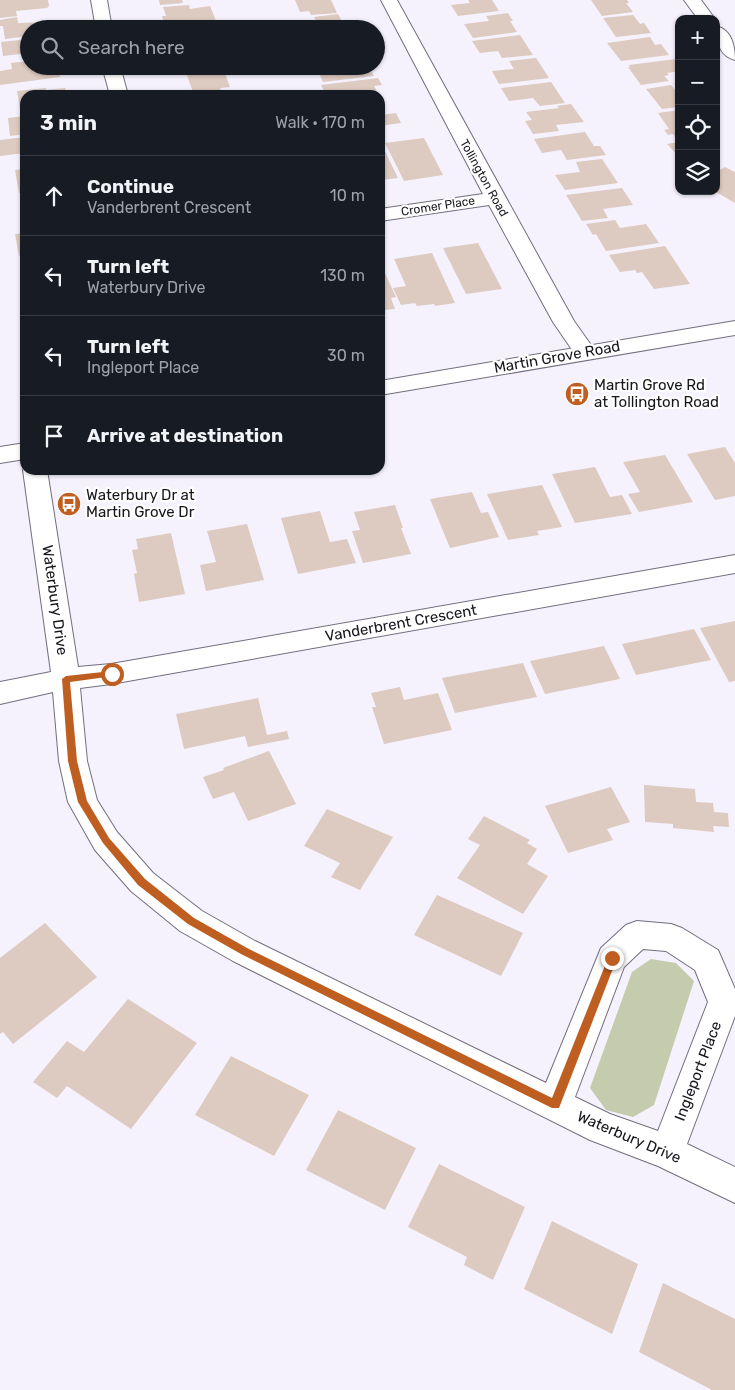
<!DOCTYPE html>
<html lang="en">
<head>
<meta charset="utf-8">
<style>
	:root { --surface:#171b24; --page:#20242c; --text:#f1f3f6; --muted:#9ea1a6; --line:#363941 }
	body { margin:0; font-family:Rubik,sans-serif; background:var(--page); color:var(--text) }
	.controls { position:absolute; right:15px; top:15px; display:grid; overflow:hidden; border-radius:10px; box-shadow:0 1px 4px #0004 }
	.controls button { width:45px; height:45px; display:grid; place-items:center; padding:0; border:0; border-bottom:1px solid var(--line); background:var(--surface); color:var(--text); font:25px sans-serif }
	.stop { position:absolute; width:15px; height:15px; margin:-11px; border:4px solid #bf5e21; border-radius:50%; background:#fff }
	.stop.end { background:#bf5e21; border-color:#fff; box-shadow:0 1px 5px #0008 }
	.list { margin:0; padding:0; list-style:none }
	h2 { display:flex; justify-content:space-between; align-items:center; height:65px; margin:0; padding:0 20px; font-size:21px }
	h2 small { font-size:16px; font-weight:400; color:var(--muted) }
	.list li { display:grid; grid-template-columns:32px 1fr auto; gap:15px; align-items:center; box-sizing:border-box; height:80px; padding:0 20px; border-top:1px solid var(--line) }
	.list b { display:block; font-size:19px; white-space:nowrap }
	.list p { margin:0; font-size:16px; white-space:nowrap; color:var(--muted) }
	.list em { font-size:16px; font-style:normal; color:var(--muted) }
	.icon { flex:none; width:28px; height:28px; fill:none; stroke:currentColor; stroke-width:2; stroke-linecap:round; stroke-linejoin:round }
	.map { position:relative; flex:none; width:735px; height:1390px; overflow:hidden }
	.search { position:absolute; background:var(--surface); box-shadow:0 1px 4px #0004; left:20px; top:20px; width:365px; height:55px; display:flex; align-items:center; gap:12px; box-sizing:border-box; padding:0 18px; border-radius:28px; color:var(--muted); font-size:19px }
	.panel { position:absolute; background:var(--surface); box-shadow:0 1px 4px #0004; left:20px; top:90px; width:365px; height:385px; border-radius:15px }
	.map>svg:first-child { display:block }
	.green { fill:#c5cbad }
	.building { fill:#ddcac1 }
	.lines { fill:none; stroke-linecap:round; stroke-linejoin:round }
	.street-casing { stroke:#726e7e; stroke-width:2 }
	.secondary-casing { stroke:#726e7e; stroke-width:2 }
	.street { fill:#fff; fill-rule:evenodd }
	.secondary { fill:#fff; fill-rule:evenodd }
	.route { fill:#bf5e21 }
	.labels { text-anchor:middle; stroke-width:4.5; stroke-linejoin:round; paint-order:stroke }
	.far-street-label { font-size:12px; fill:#17161c; stroke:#fff }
	.street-label { font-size:15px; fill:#17161c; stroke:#fff }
	.poi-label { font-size:15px; fill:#17161c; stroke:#fff; text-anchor:start }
</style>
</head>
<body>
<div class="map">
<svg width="735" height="1390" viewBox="0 0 735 1390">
	<rect width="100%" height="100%" fill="#f5f2fd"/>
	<path class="green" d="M651,959L676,963L694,981L654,1105L633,1117L606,1110L590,1088L632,972Z"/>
	<path class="building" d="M0,0H48L49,6L47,8L16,11L17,16L0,18Z
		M159,0H182L183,3L160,5Z
		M295,0H331L337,13L311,15L309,11L300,12Z
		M468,0H492L499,11L458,16L451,5L470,3Z
		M591,0H627L629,3H626L633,12L602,16Z
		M189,5L190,9L210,6L216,21L165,27L162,16H166L163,7Z
		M508,13L513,21H510L517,32L473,38L464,24L489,21L486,16Z
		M338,14L344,25L338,26L339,29H306L303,23L316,21L314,17Z
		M633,15L640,24L644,23L651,33L616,37L603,18Z
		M17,17L18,23L52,22L53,29H29V36L5,39L3,26H0V20Z
		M222,24L224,29H190V28Z
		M520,35L533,55L502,58L498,51L480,53L472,41Z
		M650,37L655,45L661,44L669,55L621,61L607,43Z
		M29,39V53L3,56L1,42Z
		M536,58L549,78L499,84L492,71L514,69L509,61Z
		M676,59L679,63V71L667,73L669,75L664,76L669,81L641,85L628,67H630L629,65Z
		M29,61V66H60V77L0,85V71L12,69L11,63Z
		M185,66H221V67L187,72Z
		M369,66L374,76L323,82L316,67Z
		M224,71L230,87L220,88L222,93L194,95L187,75Z
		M378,78L382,85L374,86L379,95H326L321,85Z
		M551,82L565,103L540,106L533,98L509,101L501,88Z
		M671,85L676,91L679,90V107L662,109L646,89Z
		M46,88V90L65,88L67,95H25V108H20L17,91Z
		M571,104L584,122L556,125L559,131L533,134L525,121L532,120L526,112L559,108L557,106Z
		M679,110V138H676L673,134L668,135L664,130L669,129L658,113Z
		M396,113L401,123L380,126V115Z
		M25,116V134L10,136L8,118Z
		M585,132L594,146H600L606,155L567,160L561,150L542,153L534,139Z
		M25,137V153L0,156V140Z
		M424,138L443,175L404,181L385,143Z
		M679,142V157L667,144Z
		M380,145H382L398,178L381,180Z
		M602,159L618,183L565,190L555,175L580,172L576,162Z
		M725,167L735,172V203L716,192V172Z
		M25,169V192L19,193L15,170Z
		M622,188L633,205L603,209L608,218L582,221L566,195Z
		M615,220L620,228L646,224L659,243L606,251L596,234L593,235L586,224Z
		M25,233V255L19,256L15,234Z
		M478,243L502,289L466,294L443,248Z
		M665,246L690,284L654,289L642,272L637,273L635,270L620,272L609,255Z
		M432,253L455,303L435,306L434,304L417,306L415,303L401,305L393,288L406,286L394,259Z
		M385,273L396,297L391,298L395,309L384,310L382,306L380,307V274Z
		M725,447L735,463V496L715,500L687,454Z
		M665,455L693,502L639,512L628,494L640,492L623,462Z
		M595,467L610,497L622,495L632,514L575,523L552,474Z
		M542,485L562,527L537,531L539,535L508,540L487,494Z
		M472,492L481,513L488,512L499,537L450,548L430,499Z
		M395,505L403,528H401L411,554L363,563L352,531L360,530L354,512Z
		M320,511L330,542L347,539L356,563L298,574L281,518Z
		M247,524L264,580L206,591L200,565L216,562L207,531Z
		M171,533L185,594L139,602L134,574L137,573L132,550L138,549L136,539Z
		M735,621V681L729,682L700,628Z
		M694,629L711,660L636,675L622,644Z
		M604,646L620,679L545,694L530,661Z
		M523,663L537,697L455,713L442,678Z
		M400,687L404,700L438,693L452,730L384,744L372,707H376L371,693Z
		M258,698L267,735L287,731L289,739L248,747L245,736L184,749L176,714Z
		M269,751L296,804L248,821L234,792L213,799L203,777L224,770L223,768Z
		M644,785L695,789L696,802L713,803L714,812L728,813L729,827L713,826L714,832L673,828V824L645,822Z
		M611,787L630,822L607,829L613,840L568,853L545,806Z
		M327,809L393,837L360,890L331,877L340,863L304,846Z
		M484,816L530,840L527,843L537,849L527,864L548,876L523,914L457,878L480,845L468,839Z
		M437,895L523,933L501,976L414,935Z
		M45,923L97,977L13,1044L3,1032L0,1034V958Z
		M128,999L197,1043L131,1129L67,1086L57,1098L33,1082L67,1041L84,1052Z
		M231,1056L309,1095L274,1156L195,1115Z
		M338,1110L416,1148L385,1210L306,1170Z
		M439,1164L525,1207L493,1280L464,1265L467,1257L408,1227Z
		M552,1221L638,1264L612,1334L524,1289Z
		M663,1283L735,1319V1390H712L639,1352Z"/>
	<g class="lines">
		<g class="street-casing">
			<path id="street" d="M91,0H107L112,29H96Z
				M381,0H397L574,321L596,352L593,357L585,359L577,357L553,322L489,205L380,221V209L483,194Z
				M684,0H701L715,19H698Z
				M716,26C732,30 735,46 735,60C719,56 716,40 716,26Z
				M102,66H120L128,95H110Z
				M25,467V470H47L78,667L111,664L735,555V573L111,684L80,688L87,761L97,800L117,832L153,873L202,911L255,941L546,1083L601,948L626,925L637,921L671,924L682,928L718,950L735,989V1016L687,1144L735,1167V1203L658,1166L590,1140L233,961L180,931L131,891L95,850L68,802L59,761L53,692L0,704V682L51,672L23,470ZM643,949L666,951L695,970L708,1002L658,1131L610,1114L575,1097L624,967Z"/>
		</g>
		<g class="secondary-casing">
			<path id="secondary" d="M735,321V335L380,395V381Z
				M25,443V459L0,463V447Z"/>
		</g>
		<use href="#street" class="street"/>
		<use href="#secondary" class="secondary"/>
	</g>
	<path class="route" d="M112,671L114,672V676L70,682L77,761L87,801L109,838L145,879L194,918L247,948L552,1098L608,958L612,954L616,955L617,958L559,1108H552L241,954L188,924L138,885L103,843L78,802L68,761L62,679L66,676Z"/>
	<defs>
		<g id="bus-disc" transform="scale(1.25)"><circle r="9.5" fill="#bf5e21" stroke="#fff"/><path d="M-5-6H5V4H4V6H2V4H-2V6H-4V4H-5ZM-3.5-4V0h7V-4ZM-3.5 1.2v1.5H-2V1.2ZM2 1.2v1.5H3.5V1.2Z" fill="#fff"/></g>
	</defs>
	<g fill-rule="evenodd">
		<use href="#bus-disc" x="577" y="394"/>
		<use href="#bus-disc" x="69" y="504"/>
	</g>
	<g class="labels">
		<g class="far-street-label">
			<text transform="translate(484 178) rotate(61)" y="4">Tollington Road</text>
			<text transform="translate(438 206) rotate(-9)" y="4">Cromer Place</text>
		</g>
		<g class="street-label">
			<text transform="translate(557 357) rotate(-10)" y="5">Martin Grove Road</text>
			<text transform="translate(55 600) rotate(82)" y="5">Waterbury Drive</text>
			<text transform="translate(401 623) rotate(-10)" y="5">Vanderbrent Crescent</text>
			<text transform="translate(698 1071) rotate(-69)" y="5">Ingleport Place</text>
			<text transform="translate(629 1137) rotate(23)" y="5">Waterbury Drive</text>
		</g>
		<g class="poi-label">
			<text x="594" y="390">Martin Grove Rd<tspan x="594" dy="17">at Tollington Road</tspan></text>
			<text x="86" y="500">Waterbury Dr at<tspan x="86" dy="17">Martin Grove Dr</tspan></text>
		</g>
	</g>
</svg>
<div class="controls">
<button>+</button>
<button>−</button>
<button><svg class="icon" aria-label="locate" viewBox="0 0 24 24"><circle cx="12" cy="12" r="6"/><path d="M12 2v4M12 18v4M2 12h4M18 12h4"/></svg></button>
<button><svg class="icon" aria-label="layers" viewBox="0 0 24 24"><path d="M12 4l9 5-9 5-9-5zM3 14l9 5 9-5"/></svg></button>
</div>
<div class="stop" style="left:112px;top:674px"></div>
<div class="stop end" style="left:612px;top:958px"></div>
<div class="search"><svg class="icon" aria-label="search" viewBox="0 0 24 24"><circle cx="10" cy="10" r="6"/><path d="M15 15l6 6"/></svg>Search here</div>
<section class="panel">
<h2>3 min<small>Walk · 170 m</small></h2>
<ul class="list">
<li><svg class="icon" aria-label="ahead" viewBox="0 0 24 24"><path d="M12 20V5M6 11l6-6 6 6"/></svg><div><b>Continue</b><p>Vanderbrent Crescent</p></div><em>10 m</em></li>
<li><svg class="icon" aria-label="left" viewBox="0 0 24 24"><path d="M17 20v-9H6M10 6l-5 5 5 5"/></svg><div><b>Turn left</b><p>Waterbury Drive</p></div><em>130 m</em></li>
<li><svg class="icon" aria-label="left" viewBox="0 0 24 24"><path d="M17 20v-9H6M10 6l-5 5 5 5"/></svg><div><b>Turn left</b><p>Ingleport Place</p></div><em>30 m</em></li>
<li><svg class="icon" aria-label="arrive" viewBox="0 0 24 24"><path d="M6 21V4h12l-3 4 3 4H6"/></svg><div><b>Arrive at destination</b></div></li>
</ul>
</section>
</div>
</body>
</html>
